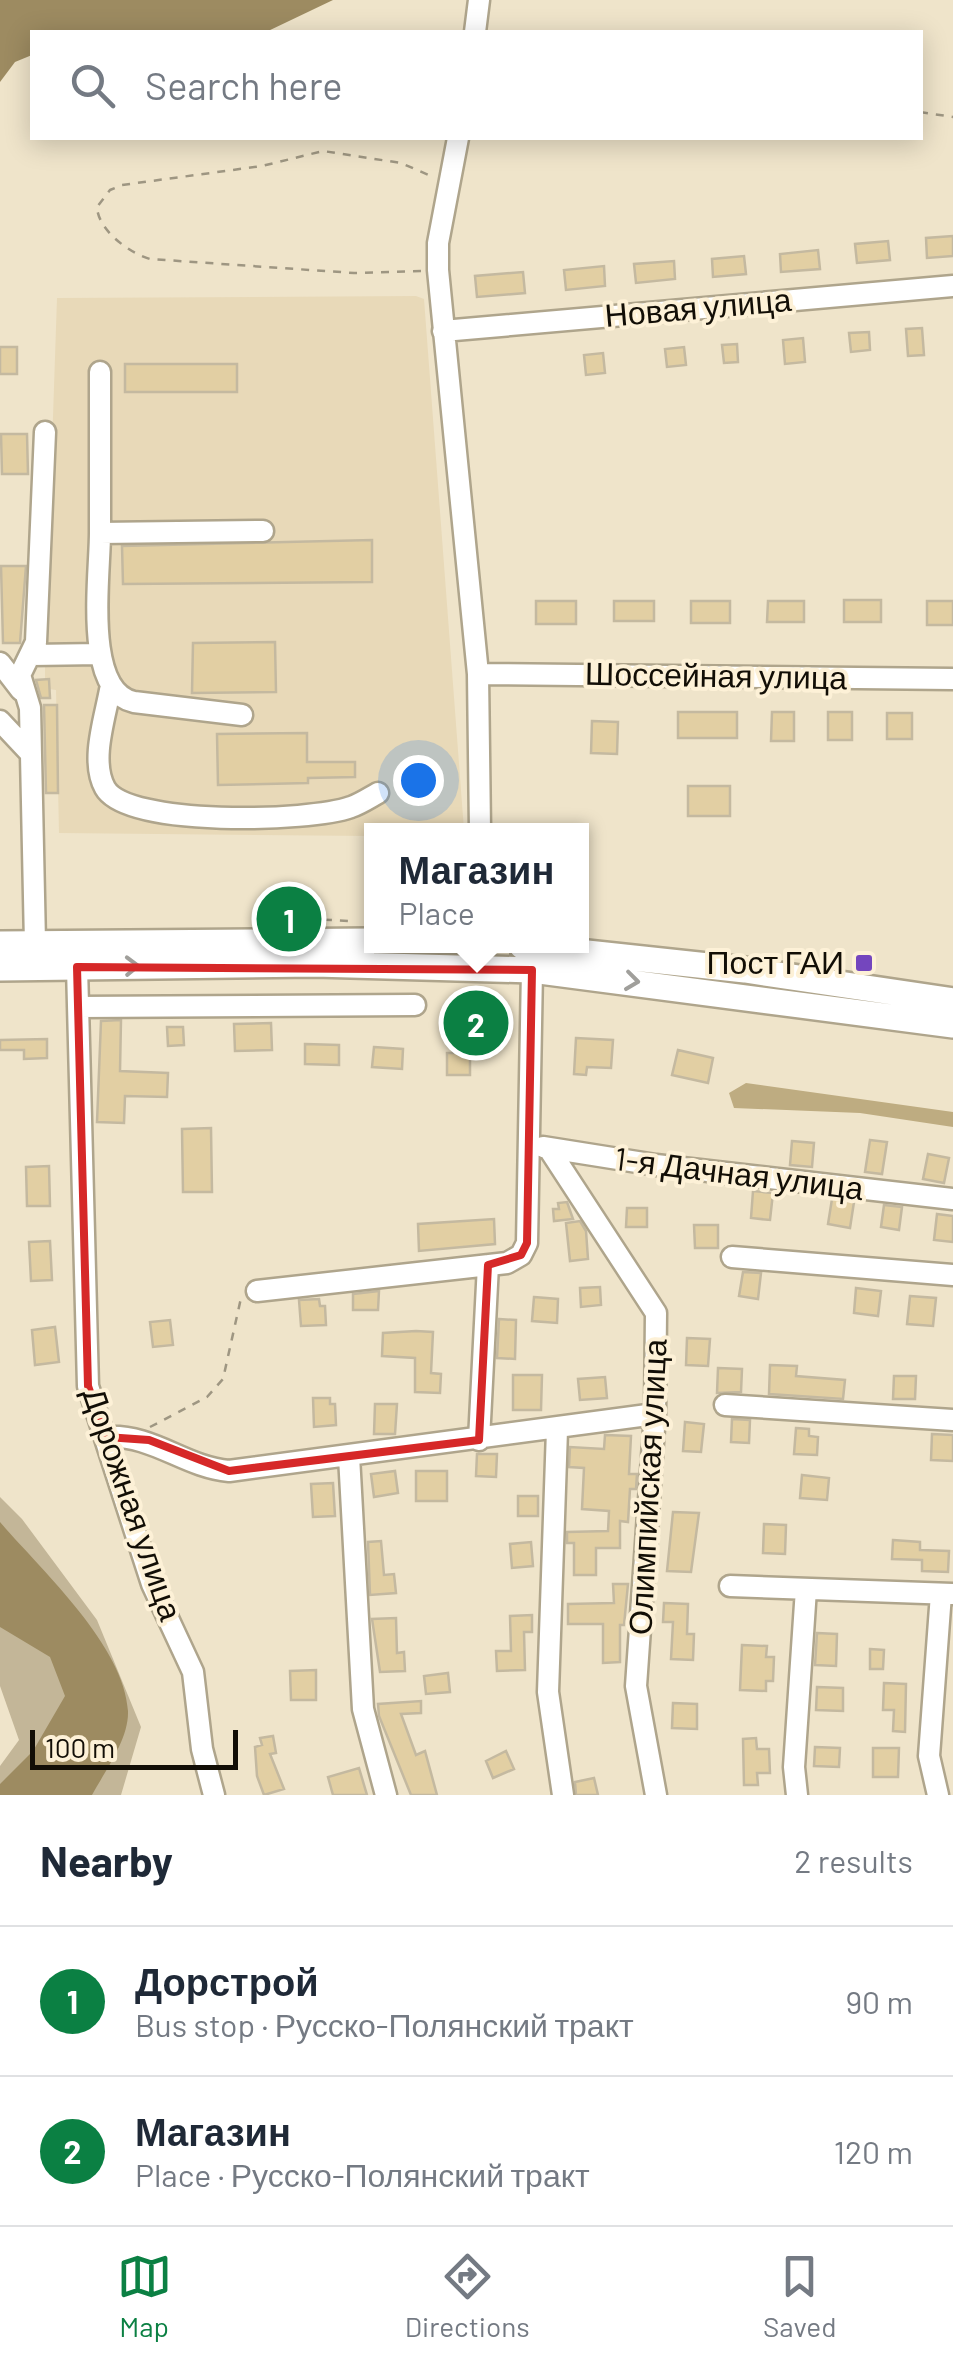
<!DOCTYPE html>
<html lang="en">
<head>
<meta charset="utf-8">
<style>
	:root { --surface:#fff; --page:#f6f6f7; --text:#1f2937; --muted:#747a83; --line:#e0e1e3; --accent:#0b8043 }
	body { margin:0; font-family:Barlow,sans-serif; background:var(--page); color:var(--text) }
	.scale { position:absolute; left:30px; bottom:25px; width:208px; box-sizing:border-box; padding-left:10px; border:5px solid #120e06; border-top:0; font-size:28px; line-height:35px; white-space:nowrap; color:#120e06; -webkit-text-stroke:8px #fdf1d7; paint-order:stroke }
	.you { position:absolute; left:418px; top:780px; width:35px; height:35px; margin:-25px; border:8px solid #fff; border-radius:50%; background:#1a73e8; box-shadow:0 0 0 15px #1a73e833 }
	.badge { display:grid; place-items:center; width:65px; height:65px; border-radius:50%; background:var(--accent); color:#fff; font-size:32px; font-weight:700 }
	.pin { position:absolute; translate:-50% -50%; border:5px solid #fff; box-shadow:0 2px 10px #0006 }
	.popup { position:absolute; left:364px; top:823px; width:225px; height:130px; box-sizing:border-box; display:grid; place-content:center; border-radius:0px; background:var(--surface); filter:drop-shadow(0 2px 8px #0005); font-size:32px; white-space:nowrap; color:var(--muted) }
	.popup b { font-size:38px; color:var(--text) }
	.popup::after { content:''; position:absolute; left:50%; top:100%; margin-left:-20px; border:20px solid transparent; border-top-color:var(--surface) }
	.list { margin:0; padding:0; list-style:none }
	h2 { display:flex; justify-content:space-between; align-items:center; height:130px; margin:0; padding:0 40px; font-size:42px }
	h2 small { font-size:32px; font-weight:400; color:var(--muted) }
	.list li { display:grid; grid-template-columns:65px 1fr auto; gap:30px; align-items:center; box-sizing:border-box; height:150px; padding:0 40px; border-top:2px solid var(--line) }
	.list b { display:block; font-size:38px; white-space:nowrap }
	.list p { margin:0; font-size:32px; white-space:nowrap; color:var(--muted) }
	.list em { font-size:32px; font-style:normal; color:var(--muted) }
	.icon { flex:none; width:55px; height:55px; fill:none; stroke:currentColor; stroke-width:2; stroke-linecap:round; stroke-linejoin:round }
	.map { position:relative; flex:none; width:953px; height:1795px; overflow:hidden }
	.search { position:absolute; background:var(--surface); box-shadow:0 5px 25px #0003; left:30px; right:30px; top:30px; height:110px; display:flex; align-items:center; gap:25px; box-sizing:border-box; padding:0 35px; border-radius:0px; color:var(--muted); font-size:38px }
	.sheet { height:430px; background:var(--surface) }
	nav { display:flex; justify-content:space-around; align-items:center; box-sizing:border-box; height:140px; border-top:2px solid var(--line); background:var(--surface); font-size:28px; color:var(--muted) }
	nav a { display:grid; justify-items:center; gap:5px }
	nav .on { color:var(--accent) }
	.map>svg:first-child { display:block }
	.built { fill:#e8d9b8 }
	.green { fill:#c3b698 }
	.forest { fill:#beac81 }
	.water { fill:#9d8b61 }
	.building { fill:#e2cfa3; stroke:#c4b9a0; stroke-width:2.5 }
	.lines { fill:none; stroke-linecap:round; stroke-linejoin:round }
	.minor-casing { stroke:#afa58c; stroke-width:25 }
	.major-casing { stroke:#afa58c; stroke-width:30 }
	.path { stroke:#9e9682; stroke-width:2.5; stroke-dasharray:8 8; stroke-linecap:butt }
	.minor { stroke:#fff; stroke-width:20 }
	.major { stroke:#fff; stroke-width:25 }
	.oneway { stroke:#a09f9b }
	.marked { fill:none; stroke:#d62828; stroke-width:8; stroke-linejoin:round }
	.poi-dot { fill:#7446be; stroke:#fdf1d7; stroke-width:4 }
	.labels { text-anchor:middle; stroke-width:8; stroke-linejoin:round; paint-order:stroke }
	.street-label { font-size:32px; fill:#120e06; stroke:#fdf1d7 }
	.poi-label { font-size:32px; fill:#120e06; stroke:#fdf1d7; text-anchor:end }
</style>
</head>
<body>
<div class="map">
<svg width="953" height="1795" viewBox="0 0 953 1795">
	<rect width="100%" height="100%" fill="#efe4ca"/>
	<path class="built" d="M416,296L424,299L464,830H371V836L59,833L56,690L49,689L45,679V654L57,298Z"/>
	<path class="green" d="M0,1497L22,1519L97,1620L141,1727L121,1795H0V1766L19,1740L0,1686Z"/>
	<path class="forest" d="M746,1083L953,1112V1127L860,1113L734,1108L729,1093Z"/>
	<path class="water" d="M0,0H333L266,32H32V55L15,62L0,82Z
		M0,1522C42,1571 124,1645 128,1711C129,1739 105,1771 92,1795H0V1784L33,1751L65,1696L50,1657L0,1627Z"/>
	<path class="building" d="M953,236V256L927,258L926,238Z
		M888,241L890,260L857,263L855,244Z
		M818,250L820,269L781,272L780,254Z
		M744,256L746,274L713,277L712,259Z
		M674,261L675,279L636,283L634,264Z
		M604,266L605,286L566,290L564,270Z
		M523,272L525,293L477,297L475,276Z
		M922,328L924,355L908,356L906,329Z
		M869,332L870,350L851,352L849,333Z
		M803,338L805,362L785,364L783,340Z
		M737,344L738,362L724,363L722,345Z
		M0,347H17V374H0Z
		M684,347L686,365L667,367L665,349Z
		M603,353L605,373L586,375L584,355Z
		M125,364H237V392H125Z
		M1,434H27L28,474H2Z
		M372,540V582L123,584L122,546Z
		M1,566H26L20,643H3Z
		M844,600H881V622H844Z
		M536,601H576V624H536Z
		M614,601H654V621H614Z
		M691,601H730V623H691Z
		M768,601H804V622H767Z
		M927,601H953V625H927Z
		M275,642L276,692L192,693L193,643Z
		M49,679L50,698H41L36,680Z
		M44,705H57L58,793H46Z
		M678,712H737V738H678Z
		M772,712H794V741H771Z
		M828,712H852V740H828Z
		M887,713H912V739H887Z
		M592,721L618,722L617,754L591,753Z
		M307,733V762H355V777L308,778V783L218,785L217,734Z
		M688,786H730V816H688Z
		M462,1012L492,1014L491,1033L461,1032Z
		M121,1020L120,1071L168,1073L167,1097L125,1096L124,1123L97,1122L101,1021Z
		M271,1023L272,1050L235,1051L234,1024Z
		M167,1027H183L184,1045L168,1046Z
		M576,1038L613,1040L611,1068L587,1067L586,1075L574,1074Z
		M47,1039V1058L24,1059V1050H0V1040Z
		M305,1044L339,1045V1065L305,1064Z
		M374,1047L403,1049L402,1069L372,1067Z
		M678,1050L713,1058L708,1083L672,1075Z
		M447,1053H470V1075H447Z
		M211,1128L212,1192H183L182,1129Z
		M870,1140L887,1142L882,1174L865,1172Z
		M792,1141L814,1143L812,1167L790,1165Z
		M928,1154L949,1158L944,1183L923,1179Z
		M49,1166L50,1206H27L26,1167Z
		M753,1191L773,1193L770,1220L751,1218Z
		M832,1199L854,1202L850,1228L828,1224Z
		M567,1202L573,1219L554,1221L553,1209H559L558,1203Z
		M884,1205L902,1207L899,1230L881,1227Z
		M627,1208H647V1227H626Z
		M937,1214L953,1216V1242L934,1240Z
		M494,1219L495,1244L419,1251L418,1224Z
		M580,1221L586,1231L588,1259L570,1261L566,1223Z
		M694,1225H718V1248H695Z
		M50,1241L52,1280L31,1281L29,1242Z
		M743,1272L761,1273L758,1299L739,1296Z
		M600,1287L601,1305L581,1307L580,1288Z
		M856,1288L881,1291L878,1316L854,1313Z
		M379,1291L378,1310H353V1294Z
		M910,1296L936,1298L933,1326L907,1324Z
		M534,1297L558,1299L557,1323L532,1321Z
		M319,1299L320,1306H325L326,1325L301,1326L299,1300Z
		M499,1319L516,1320L515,1359L497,1358Z
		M170,1320L173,1345L153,1347L150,1322Z
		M55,1327L59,1362L35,1365L32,1330Z
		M416,1331L433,1332L431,1373L441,1374L440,1393L415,1392V1358L382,1356L383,1333Z
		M687,1338L710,1339L708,1366L686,1365Z
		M770,1365L797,1366L796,1376L845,1380L843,1399L769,1394Z
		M718,1368L742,1369L741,1392L717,1393Z
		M513,1375H542L541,1410H513Z
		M894,1376H916L915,1399H893Z
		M605,1377L607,1398L580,1400L578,1379Z
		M313,1398H330V1404H335L336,1425L314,1427Z
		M375,1404H397L395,1434H374Z
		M732,1419L750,1420L749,1443L731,1442Z
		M685,1422L704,1424L701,1452L683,1451Z
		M796,1428L809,1429V1436L818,1437L817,1455L794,1454Z
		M932,1434L953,1435V1461L931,1460Z
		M605,1435L631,1436L629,1474H637L636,1489H630L628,1522L620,1521V1548H596V1575H574V1543H567V1532L608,1531L609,1511L582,1509L584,1468L569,1467L570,1447L604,1449Z
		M477,1454H497L496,1477L476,1476Z
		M395,1471L398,1493L374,1497L371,1474Z
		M416,1471H447V1501H416Z
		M802,1475L829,1478L827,1500L800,1498Z
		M333,1483L335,1516L313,1517L311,1484Z
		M518,1496H538V1516H518Z
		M673,1512L699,1513L691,1572L667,1571Z
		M764,1524L786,1525L785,1554L763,1553Z
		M893,1540L920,1542V1550L949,1551L948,1572L922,1571V1560L892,1559Z
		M381,1541L384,1575L394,1574L396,1593L370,1595L368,1542Z
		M531,1542L533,1566L512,1568L510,1544Z
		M613,1584H628L624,1625H620V1662L603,1663V1624H568V1604L614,1603Z
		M664,1603L688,1604L687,1634H694L693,1660L671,1659L673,1622H663Z
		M532,1615V1632H524L525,1670L497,1671L496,1651H511L510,1616Z
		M396,1618L397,1653L404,1652L405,1671L380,1672L372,1619Z
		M817,1633L837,1634L836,1666L815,1665Z
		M742,1645L767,1646L766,1657H774L773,1681H766V1691L740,1690Z
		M870,1649L884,1650L883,1669H870Z
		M316,1670V1700H291L290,1671Z
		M448,1673L450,1692L426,1694L424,1676Z
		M884,1683L906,1684L905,1732L893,1731L894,1710H883Z
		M817,1687L843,1688V1711L816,1710Z
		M421,1701V1713L401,1714L416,1755L425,1751L437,1795H411L379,1716L378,1704Z
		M673,1703L697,1704V1729L672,1728Z
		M273,1736L276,1753L270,1754L284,1789L264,1795L257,1776L255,1747L262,1745L260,1738Z
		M756,1738L757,1749H769L770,1773H757L758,1785H744L743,1739Z
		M815,1747L840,1748L839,1767L814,1766Z
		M873,1748H899L898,1777H873Z
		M506,1751L514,1769L493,1778L486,1761Z
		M359,1768L367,1795H333L328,1777Z
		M594,1778L598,1795H576L575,1782Z"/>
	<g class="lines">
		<g class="minor-casing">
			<path id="minor" d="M475,32L479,0
				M458,138L438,243V270L478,674L480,830
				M443,331L953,286
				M100,533V372
				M31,655L100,654
				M0,663L21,690
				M478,674L953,679
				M110,690C105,718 90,761 105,788C127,827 310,822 351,807C360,804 369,798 378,793
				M242,715L134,702C83,691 100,576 100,533L263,531
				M0,721L31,754
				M35,943L30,708L20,675L36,642L45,432
				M77,967L88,1386L152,1584L193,1672L202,1749L214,1795
				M78,1007L415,1005
				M543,1147L656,1165L953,1199
				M549,1149L656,1313L655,1414L636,1686L656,1795
				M732,1257L953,1275
				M257,1291L507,1263L521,1255L527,1243L532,970
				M725,1405L953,1420
				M557,1430L548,1692L563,1795
				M106,1437C153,1434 184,1467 229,1471L655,1414
				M479,1440L488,1265
				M349,1456L363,1709L386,1795
				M730,1586L953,1594
				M797,1795L794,1767L806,1589
				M938,1795L929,1756L941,1594"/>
		</g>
		<g class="major-casing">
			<path id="major" d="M0,944L371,941
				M522,946L745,970L953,1001
				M0,968L315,964L532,970L953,1025"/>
		</g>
		<path class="path" d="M920,112L953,117
			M421,271L354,273L150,259C129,253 98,230 97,207L110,190L122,185L262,166L323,151L401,163L431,176
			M276,917L348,921
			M150,1427L207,1397L223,1379L241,1298"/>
		<use href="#minor" class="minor"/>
		<use href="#major" class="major"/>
	</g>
	<defs><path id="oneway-chevron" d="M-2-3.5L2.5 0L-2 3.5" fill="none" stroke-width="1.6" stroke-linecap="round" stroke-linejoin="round" transform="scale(2.5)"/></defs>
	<g class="oneway">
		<use href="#oneway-chevron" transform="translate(132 966) rotate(-1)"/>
		<use href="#oneway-chevron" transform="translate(632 981) rotate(7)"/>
	</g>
	<path class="marked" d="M77,967L532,970L527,1243L521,1255L488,1265L479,1440L229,1471L149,1440L106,1437L88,1386Z"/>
	<rect class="poi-dot" x="854" y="953" width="20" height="20" rx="5"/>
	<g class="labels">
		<g class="street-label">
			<text transform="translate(698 308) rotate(-5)" y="11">Новая улица</text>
			<text transform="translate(716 676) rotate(1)" y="11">Шоссейная улица</text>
			<text transform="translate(739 1174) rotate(7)" y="11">1-я Дачная улица</text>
			<text transform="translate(648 1487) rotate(-87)" y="11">Олимпийская улица</text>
			<text transform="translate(132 1504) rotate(71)" y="11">Дорожная улица</text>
		</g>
		<g class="poi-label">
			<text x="844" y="974">Пост ГАИ</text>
		</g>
	</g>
</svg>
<div class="scale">100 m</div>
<div class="you"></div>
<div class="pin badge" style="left:289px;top:919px">1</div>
<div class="pin badge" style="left:476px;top:1023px">2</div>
<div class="popup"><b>Магазин</b>Place</div>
<div class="search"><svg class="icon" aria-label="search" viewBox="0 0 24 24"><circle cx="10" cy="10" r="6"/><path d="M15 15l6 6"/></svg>Search here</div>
</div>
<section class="sheet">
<h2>Nearby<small>2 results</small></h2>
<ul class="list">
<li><span class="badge">1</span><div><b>Дорстрой</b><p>Bus stop · Русско-Полянский тракт</p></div><em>90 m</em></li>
<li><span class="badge">2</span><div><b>Магазин</b><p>Place · Русско-Полянский тракт</p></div><em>120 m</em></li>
</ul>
</section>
<nav>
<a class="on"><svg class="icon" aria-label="map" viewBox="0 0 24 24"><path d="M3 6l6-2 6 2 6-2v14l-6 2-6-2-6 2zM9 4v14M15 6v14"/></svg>Map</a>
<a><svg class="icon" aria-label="directions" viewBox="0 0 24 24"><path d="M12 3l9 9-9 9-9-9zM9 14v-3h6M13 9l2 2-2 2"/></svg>Directions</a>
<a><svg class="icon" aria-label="saved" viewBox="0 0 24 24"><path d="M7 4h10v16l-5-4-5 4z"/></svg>Saved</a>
</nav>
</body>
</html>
